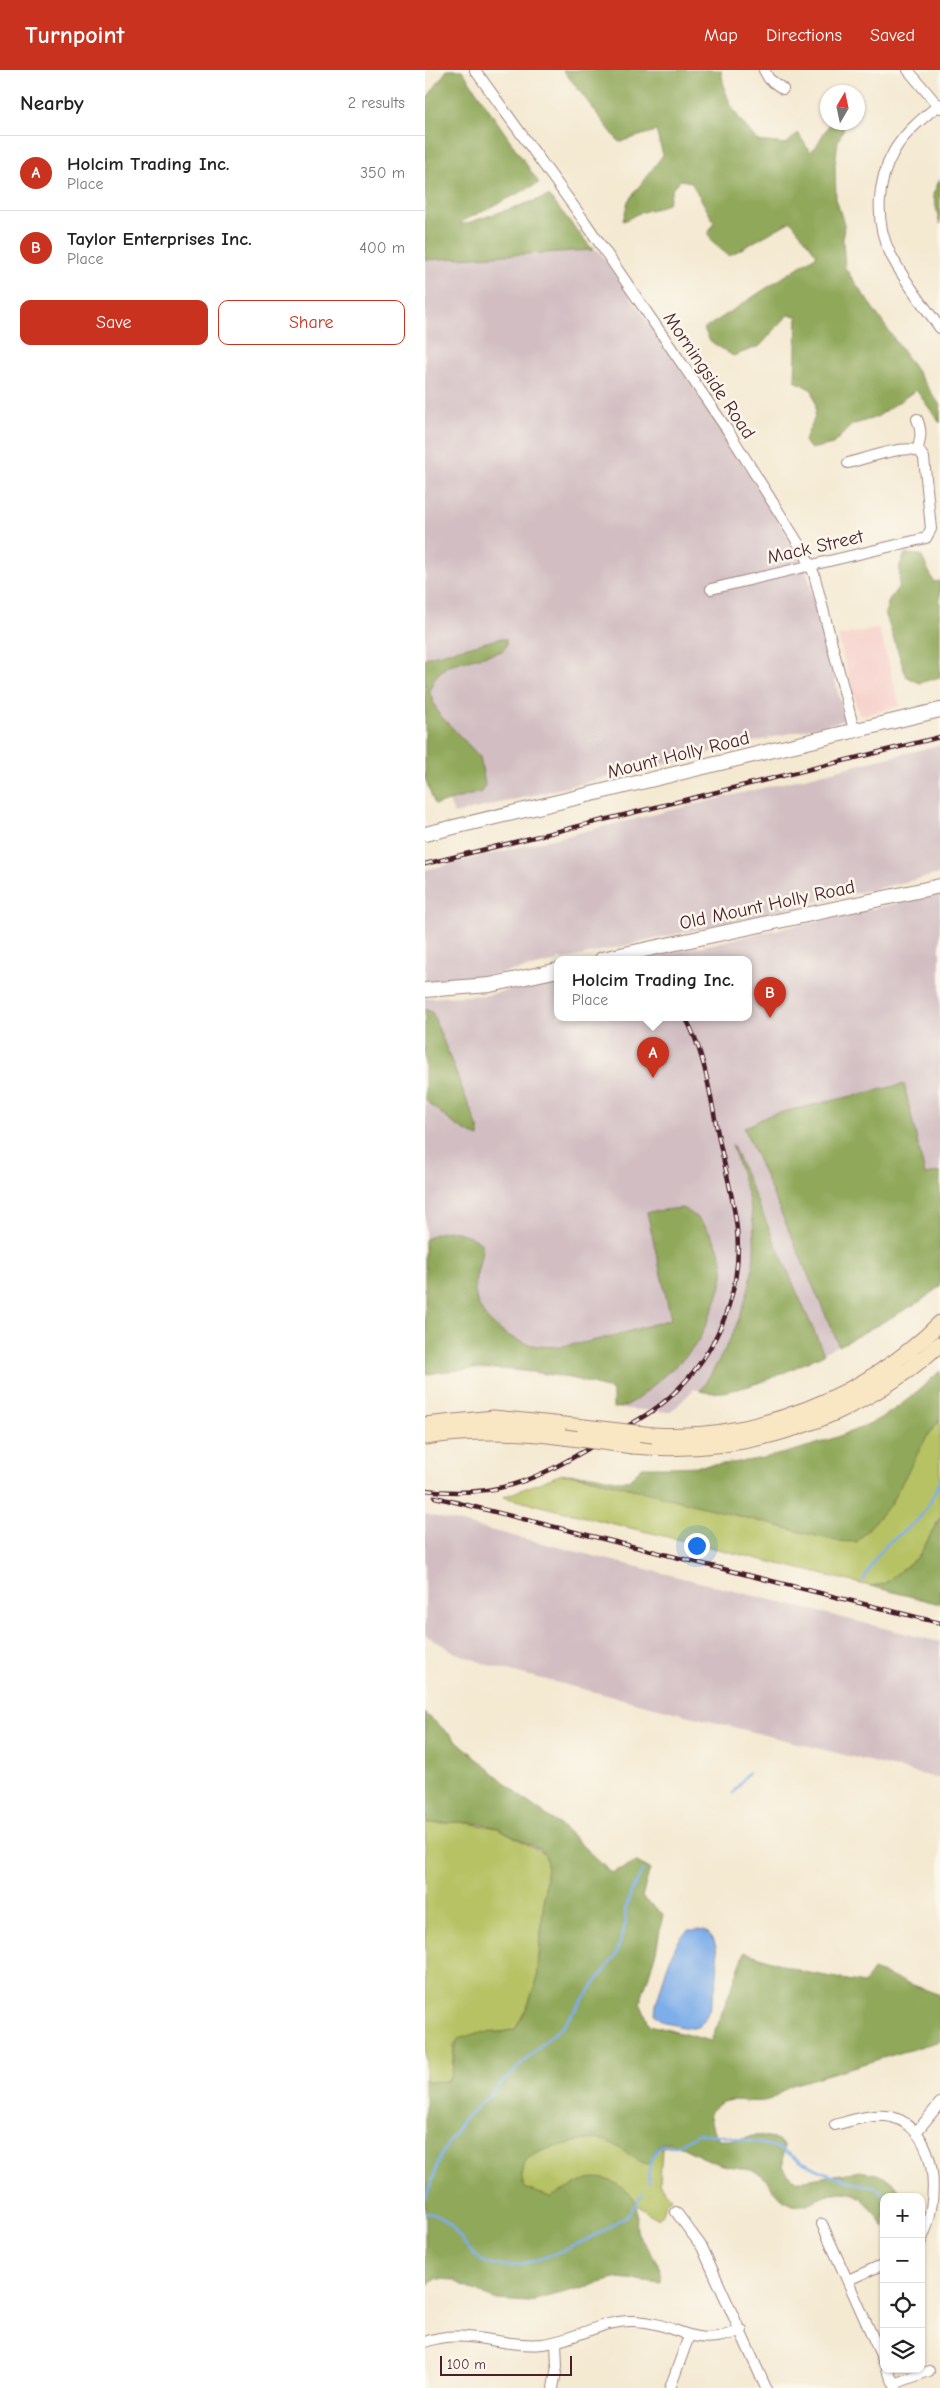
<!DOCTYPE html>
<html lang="en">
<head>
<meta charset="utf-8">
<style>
	:root { --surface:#fff; --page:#f2f2f2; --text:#222; --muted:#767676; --line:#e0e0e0; --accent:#c8321e }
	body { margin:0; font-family:"Comic Neue",sans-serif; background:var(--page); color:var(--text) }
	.controls { position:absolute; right:15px; bottom:15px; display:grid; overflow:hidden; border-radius:10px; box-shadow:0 1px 4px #0004 }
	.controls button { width:45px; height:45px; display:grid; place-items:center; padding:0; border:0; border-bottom:1px solid var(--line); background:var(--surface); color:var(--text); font:25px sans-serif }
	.compass { position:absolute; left:395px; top:15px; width:45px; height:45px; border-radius:50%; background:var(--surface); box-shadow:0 1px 4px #0004; rotate:9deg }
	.scale { position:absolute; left:15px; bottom:12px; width:132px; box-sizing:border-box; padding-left:5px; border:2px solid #4a1f2b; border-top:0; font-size:14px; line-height:18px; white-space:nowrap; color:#4a1f2b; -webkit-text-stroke:4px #fbf7ec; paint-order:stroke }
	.you { position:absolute; left:271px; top:1475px; width:18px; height:18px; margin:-12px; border:4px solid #fff; border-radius:50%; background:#1a73e8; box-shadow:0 0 0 8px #1a73e833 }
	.badge { display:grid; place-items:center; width:32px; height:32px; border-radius:50%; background:var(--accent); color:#fff; font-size:16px; font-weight:700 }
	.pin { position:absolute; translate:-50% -41px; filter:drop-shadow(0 1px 2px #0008) }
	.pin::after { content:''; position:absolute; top:26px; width:18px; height:15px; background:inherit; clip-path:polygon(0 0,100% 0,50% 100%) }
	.popup { position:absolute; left:129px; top:886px; width:198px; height:65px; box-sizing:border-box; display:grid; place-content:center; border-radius:10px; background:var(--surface); filter:drop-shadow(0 1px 4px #0005); font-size:16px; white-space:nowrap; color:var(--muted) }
	.popup b { font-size:19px; color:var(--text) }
	.popup::after { content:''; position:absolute; left:50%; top:100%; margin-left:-10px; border:10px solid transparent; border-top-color:var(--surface) }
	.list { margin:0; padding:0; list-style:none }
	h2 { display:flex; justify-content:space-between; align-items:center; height:65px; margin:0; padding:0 20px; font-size:21px }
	h2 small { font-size:16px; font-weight:400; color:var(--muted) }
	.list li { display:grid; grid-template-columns:32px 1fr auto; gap:15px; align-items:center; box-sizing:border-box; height:75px; padding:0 20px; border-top:1px solid var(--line) }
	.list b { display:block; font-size:19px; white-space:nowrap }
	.list p { margin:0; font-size:16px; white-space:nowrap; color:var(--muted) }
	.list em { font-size:16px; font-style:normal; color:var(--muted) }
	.actions { display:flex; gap:10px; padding:15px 20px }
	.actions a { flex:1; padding:11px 0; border:1px solid var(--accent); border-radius:10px; text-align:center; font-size:18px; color:var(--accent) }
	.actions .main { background:var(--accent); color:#fff }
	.icon { flex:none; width:28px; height:28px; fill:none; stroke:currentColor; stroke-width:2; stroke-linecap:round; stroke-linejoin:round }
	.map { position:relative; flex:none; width:515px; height:2318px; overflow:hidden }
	header { display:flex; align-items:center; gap:30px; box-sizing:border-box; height:70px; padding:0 25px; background:var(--accent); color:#fff }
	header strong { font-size:24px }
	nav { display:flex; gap:28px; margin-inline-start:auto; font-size:18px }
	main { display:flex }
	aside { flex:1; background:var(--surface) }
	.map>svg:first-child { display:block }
	.built { fill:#f7d0cb }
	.industrial { fill:#d2bec2 }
	.green { fill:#b6c264; stroke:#807048 }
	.forest { fill:#90a85a; stroke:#6d6442 }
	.water { fill:#7eaee9; stroke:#64668a }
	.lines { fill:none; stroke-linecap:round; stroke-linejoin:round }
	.stream { stroke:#7eaee9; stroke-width:2.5 }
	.minor-casing { stroke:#9f847e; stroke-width:12 }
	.tertiary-casing { stroke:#9f847e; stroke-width:16 }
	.secondary-casing { stroke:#9f847e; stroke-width:17 }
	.minor { stroke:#fff; stroke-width:10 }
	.tertiary { stroke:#fff; stroke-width:14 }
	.secondary { stroke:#f9e7c3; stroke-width:15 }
	.rail-casing { stroke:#4a1f2b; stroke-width:4.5 }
	.rail { stroke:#fbf7ec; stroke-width:2.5; stroke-dasharray:8; stroke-linecap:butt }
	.secondary-bridge-casing { stroke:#9f847e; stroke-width:17; stroke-linecap:butt }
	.secondary-bridge { stroke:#f9e7c3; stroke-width:15 }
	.labels { text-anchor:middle; stroke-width:5; stroke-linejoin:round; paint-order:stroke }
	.street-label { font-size:19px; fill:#4a1f2b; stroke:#fbf7ec }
</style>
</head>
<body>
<header>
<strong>Turnpoint</strong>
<nav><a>Map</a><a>Directions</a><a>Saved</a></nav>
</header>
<main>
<aside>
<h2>Nearby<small>2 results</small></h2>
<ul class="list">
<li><span class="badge">A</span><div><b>Holcim Trading Inc.</b><p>Place</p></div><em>350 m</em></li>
<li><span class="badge">B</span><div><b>Taylor Enterprises Inc.</b><p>Place</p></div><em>400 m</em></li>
</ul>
<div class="actions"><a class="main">Save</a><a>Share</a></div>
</aside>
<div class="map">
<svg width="515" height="2318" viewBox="0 0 515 2318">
	<rect width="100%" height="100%" fill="#fbf7ec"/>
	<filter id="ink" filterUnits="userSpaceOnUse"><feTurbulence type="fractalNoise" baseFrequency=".02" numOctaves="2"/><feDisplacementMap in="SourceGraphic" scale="10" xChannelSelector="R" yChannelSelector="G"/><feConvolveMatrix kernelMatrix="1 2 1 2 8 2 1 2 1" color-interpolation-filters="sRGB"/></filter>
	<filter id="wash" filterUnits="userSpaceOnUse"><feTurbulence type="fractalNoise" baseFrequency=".0096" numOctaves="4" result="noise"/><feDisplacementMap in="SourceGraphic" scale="20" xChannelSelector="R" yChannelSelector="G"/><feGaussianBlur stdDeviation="1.12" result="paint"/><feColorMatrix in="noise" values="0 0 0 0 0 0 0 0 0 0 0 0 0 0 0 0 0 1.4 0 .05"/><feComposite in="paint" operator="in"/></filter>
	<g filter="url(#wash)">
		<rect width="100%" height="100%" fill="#f4e9d1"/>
		<path class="built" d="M454,558L475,636L434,646L413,566Z"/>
		<path class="industrial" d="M173,180L300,363L376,489L382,503L420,650L29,744L0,668V190Z
			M515,675V804L141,889H133V891L97,899L18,914H0V800Z
			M515,824V1216L496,1231L454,1255L340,1312L286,1324L269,1319L246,1342L188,1338V1321L158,1310L79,1300L26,1299L0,1305V928L63,925L133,908V947H323V889H218Z
			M0,1444L515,1572V1709L66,1596L31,1583L0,1565Z"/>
		<path class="green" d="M515,1350V1447L495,1485L459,1514L445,1516L78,1427L137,1404L157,1406L213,1420L501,1368Z
			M34,1752L73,1758L120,1784L122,1794L112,1910L102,1938L90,1959L77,1962L52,1963L29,1975L27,2003L22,2011L5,2012L0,2009V1754Z
			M224,2049L261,2075L237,2077L235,2113L246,2129L241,2132L236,2146L233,2148C223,2145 197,2123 186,2115L121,2136L91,2120L90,2084Z"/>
		<path class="forest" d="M22,0H37L114,113L38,151L36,155L124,126L168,180L0,190V31Z
			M138,0H296C301,34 311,46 333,71L361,74L373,63L385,82L390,78L405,53H421L413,71L410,94L411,129L419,154L418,170L420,198L515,335V353L491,320L452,347L427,355L408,374L386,379L379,372C387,350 396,345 387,320L370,311L372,246L363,245L335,276L308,286L285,271L279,259L392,185L366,151L304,186L288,173L283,164L289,152L266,112L256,110L248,118L243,133C231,140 225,139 212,144C207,146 204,150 198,151L203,131L238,85L231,61L194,72Z
			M515,109V154L508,124Z
			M480,484L496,485L509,512L515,511V607L494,613L481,606L460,543L464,530L474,516L475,495Z
			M73,569H81V576L78,581L23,595L11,606L4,621L13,643L55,687L60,715L56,722L10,735L0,708V588Z
			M0,939L7,942L54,1061V1067C33,1060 16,1044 0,1029Z
			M479,1014L500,1105L515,1102V1216L496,1231L414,1276L319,1058L345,1045Z
			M307,1074L399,1284C369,1298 307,1330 275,1321C306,1274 332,1222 329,1164C328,1133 315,1103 307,1074Z
			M257,1138C281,1149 300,1180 298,1206C296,1221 280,1261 271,1274C261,1289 246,1299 233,1311C221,1322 204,1339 188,1338V1321C132,1300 58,1292 0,1305V1170C20,1155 38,1161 57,1174C58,1192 46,1209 51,1227C57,1253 88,1273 114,1276C151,1280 210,1259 246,1249L222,1142Z
			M515,1301V1350L501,1368L466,1433L432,1472L411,1471L157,1406L137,1404L167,1405L196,1411L205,1409L217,1397C289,1398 342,1392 409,1368C431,1360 456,1350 474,1336C489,1325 502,1313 515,1301Z
			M515,1447V1534L445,1516L459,1514L495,1485Z
			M0,1643L100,1730L139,1758L186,1803L212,1792L225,1799L217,1827L238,1844L231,1882L215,1933L225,1955L286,1971L320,1882L379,1902L439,1913L448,1900L515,1925V1971L367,2015C357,2019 351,2028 343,2030C320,2036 302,2020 284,2044L288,2059L294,2070C322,2072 331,2056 359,2075L358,2096L364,2106L373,2111L435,2101L452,2104L468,2111L478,2127H459V2158C441,2128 429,2112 393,2129C386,2133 376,2137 367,2135C351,2130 345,2110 335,2104C323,2097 307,2098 294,2094C277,2088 262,2079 245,2072L237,2073L230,2081L226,2092L222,2094C206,2089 193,2074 177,2070C165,2068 153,2072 142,2074C118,2080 86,2085 100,2118L125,2127C137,2122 149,2115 160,2110C179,2103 205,2117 211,2135C214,2144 209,2158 214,2165C222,2180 240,2195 236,2213L194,2208L103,2232L72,2230L46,2220L29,2210L12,2209L0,2216V2009L5,2012L22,2011C33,1996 25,1983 33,1969L52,1963L77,1962L90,1959L102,1938L112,1910L122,1794L120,1784L114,1779L73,1758L58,1754L34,1752L0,1754Z"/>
		<path class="water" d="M264,1860C270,1860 278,1859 283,1863C302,1875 290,1948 272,1957C265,1960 256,1956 249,1955C240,1953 236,1952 230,1944L231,1935C237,1916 247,1869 264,1860Z"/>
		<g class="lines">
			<path class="stream" d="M438,1511L450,1489L462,1474L492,1451L505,1433L515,1410
				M308,1723L323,1703
				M224,2113C222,2099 227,2084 237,2075L251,2076L272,2064H280L303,2066L355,2078L375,2091L407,2106L451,2118L462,2127
				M0,2130L16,2085L38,2050L141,1952L191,1885L197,1866L201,1850L200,1841L206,1822L218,1800
				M0,2143C28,2143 36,2180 59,2192C91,2208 177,2166 202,2145C209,2139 213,2130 218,2123"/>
		</g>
	</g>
	<g filter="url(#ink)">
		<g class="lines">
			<g class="minor-casing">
				<path id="minor" d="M50,0L160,152L305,364L380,484L389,504L429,660
					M339,0L344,9L358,19
					M483,0L515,38
					M515,34C498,48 480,62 469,81C452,111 449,153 466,185C479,211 498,234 515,258
					M492,349C497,360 496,369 492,381
					M286,519L501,468L506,459L499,388C497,384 494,381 490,380C475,376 439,389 423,393
					M410,2055C428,2050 448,2043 467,2047C515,2061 515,2132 496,2171
					M493,2060L515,2033
					M251,2142L277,2177L341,2318
					M397,2154L459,2292
					M423,2210L459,2194
					M0,2272C38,2257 78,2278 117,2274C149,2271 178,2249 210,2251C256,2253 264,2281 317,2260
					M462,2299L471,2318
					M469,2314L504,2301
					M128,2318L132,2297L131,2272
					M245,2318L264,2266"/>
			</g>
			<g class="tertiary-casing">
				<path id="tertiary" d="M0,764L515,640
					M177,889L515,816
					M0,920L65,915L133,900"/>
			</g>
			<g class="secondary-casing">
				<path id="secondary" d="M0,1355L69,1348L159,1357
					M228,1365C331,1371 442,1326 515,1253
					M0,1367C47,1359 92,1361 139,1367
					M208,1376C320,1386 432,1350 515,1274"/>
			</g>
			<use href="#minor" class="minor"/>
			<use href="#tertiary" class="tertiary"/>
			<use href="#secondary" class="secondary"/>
			<g class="rail-casing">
				<path id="rail" d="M0,794L515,667
					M0,1420C71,1429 111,1410 171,1374C196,1359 225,1346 247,1325C292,1283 318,1222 312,1159C309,1131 301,1102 295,1074C286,1032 281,984 260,947
					M10,1427L515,1553"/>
			</g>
			<use href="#rail" class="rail"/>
			<g class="secondary-bridge-casing">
				<path id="secondary-bridge" d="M159,1357L228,1365
					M139,1367L208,1376"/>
			</g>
			<use href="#secondary-bridge" class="secondary-bridge"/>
		</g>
	</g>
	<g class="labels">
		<g class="street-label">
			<text transform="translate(285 305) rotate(56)" y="7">Morningside Road</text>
			<text transform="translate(390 476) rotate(-13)" y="7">Mack Street</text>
			<text transform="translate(253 684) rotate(-14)" y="7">Mount Holly Road</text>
			<text transform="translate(342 834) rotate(-12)" y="7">Old Mount Holly Road</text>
		</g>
	</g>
</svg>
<div class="controls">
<button>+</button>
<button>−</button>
<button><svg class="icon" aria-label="locate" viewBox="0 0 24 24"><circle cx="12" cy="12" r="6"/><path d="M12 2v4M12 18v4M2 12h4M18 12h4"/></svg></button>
<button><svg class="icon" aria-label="layers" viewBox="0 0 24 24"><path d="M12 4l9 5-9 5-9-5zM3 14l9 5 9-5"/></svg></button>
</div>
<svg class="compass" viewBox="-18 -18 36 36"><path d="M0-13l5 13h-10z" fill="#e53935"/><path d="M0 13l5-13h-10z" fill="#767676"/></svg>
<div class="scale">100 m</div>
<div class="you"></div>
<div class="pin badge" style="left:228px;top:1008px">A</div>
<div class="popup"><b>Holcim Trading Inc.</b>Place</div>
<div class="pin badge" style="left:345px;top:948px">B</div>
</div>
</main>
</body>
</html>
